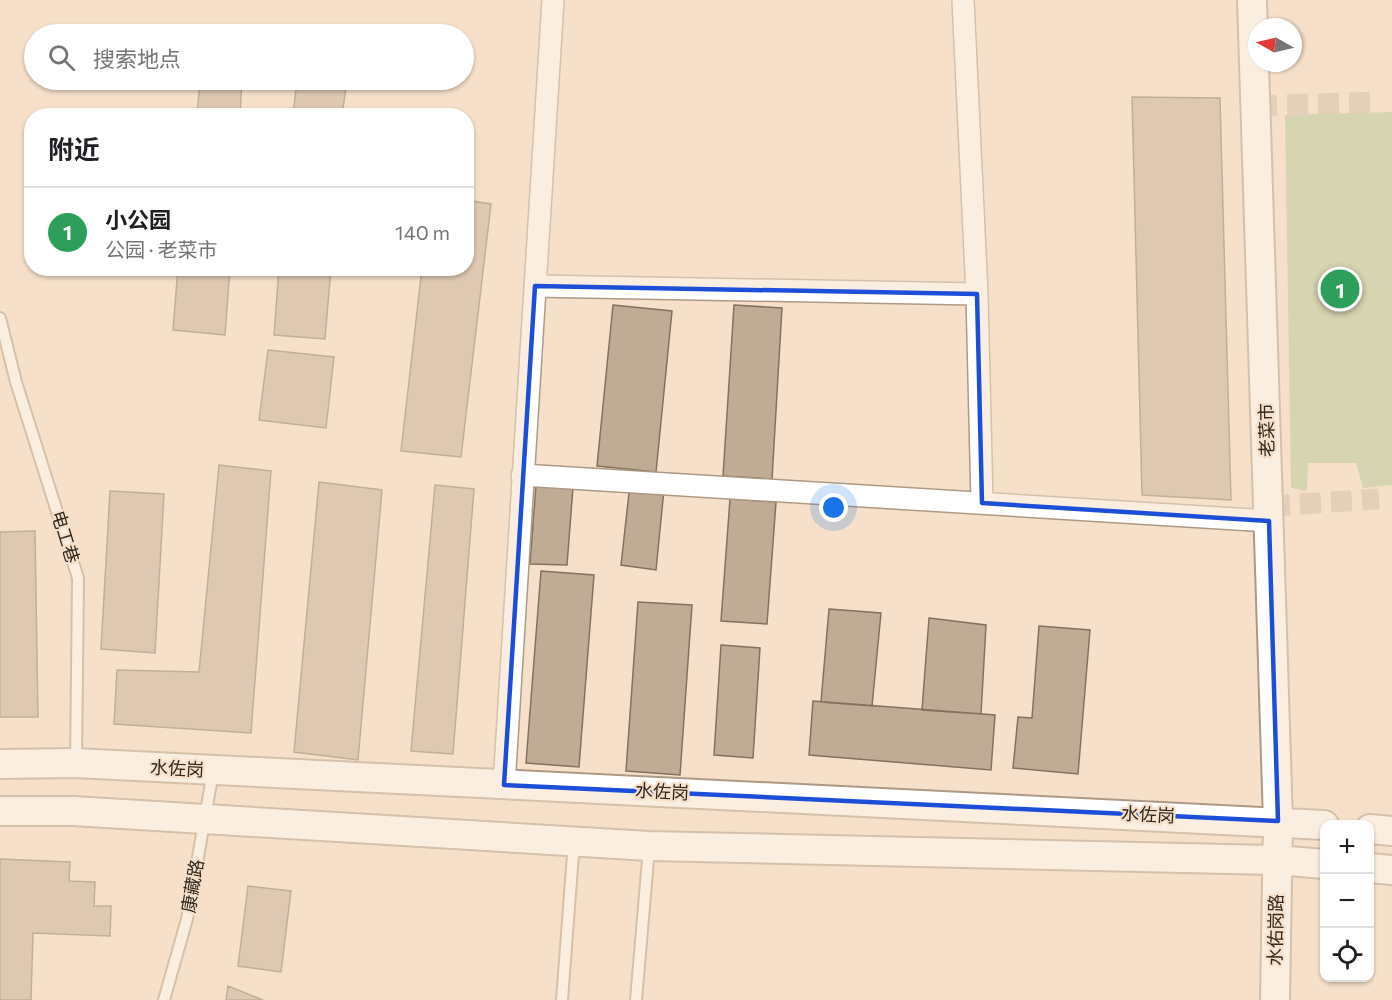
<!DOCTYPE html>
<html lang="zh">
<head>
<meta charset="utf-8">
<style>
	:root { --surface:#fff; --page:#f6f6f6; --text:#202124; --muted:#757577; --line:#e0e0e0; --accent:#111827 }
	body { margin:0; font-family:Commissioner,"Noto Sans SC",sans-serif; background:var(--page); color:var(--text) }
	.controls { position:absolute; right:18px; bottom:18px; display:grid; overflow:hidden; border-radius:12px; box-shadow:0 2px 4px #0004 }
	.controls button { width:54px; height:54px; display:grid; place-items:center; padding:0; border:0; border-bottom:2px solid var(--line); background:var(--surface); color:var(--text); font:30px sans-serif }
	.compass { position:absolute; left:1248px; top:18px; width:54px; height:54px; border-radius:50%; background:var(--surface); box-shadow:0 2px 4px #0004; rotate:278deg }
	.you { position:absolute; left:834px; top:508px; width:21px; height:21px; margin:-15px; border:4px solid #fff; border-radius:50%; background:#1a73e8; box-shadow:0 0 0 9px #1a73e833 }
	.badge { display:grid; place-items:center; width:39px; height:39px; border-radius:50%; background:var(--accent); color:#fff; font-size:20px; font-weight:700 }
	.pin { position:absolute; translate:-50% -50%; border:3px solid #fff; box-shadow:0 2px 6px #0006 }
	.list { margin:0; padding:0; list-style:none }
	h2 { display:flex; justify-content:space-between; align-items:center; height:78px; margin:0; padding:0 24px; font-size:26px }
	h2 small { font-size:20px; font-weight:400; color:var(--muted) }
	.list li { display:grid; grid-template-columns:39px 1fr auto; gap:18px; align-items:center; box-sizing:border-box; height:90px; padding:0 24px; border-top:2px solid var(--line) }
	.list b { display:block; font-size:22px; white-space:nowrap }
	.list p { margin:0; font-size:20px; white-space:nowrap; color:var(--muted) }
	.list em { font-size:20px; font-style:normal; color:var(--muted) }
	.icon { flex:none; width:33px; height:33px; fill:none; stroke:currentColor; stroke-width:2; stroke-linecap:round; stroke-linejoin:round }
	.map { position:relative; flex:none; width:1392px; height:1000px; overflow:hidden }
	.search { position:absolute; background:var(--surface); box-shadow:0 2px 4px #0004; left:24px; top:24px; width:450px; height:66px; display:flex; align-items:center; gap:15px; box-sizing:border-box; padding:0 21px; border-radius:33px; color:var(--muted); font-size:22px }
	.panel { position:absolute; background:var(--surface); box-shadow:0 2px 4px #0004; left:24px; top:108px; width:450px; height:168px; border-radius:24px }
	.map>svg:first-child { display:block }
	.green { fill:#b2c595 }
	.building { fill:#c0ac95; stroke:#85715d; stroke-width:1.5 }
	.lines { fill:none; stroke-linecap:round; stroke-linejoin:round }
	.street-tunnel { stroke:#cfbba7; stroke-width:21; stroke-dasharray:21 10; stroke-linecap:butt }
	.lane-casing { stroke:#ae9a84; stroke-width:14 }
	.street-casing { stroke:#ae9a84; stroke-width:24 }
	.secondary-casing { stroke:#ae9a84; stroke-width:32 }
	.lane { stroke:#fff; stroke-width:10 }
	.street { stroke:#fff; stroke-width:21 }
	.secondary { stroke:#fff; stroke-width:28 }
	.marked { fill:none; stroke:#1d4ed8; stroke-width:4.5; stroke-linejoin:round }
	.labels { text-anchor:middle; stroke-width:4.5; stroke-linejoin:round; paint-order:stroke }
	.street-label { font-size:18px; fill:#312920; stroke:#f6e0c9 }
</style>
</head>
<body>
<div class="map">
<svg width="1392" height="1000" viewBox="0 0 1392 1000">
	<rect width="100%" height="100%" fill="#f6e0c9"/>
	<path class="green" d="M1392,112V485L1363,488L1356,463H1308L1307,491L1291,488L1285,115Z"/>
	<path class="building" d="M200,80H242L240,116H197Z
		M297,80H347L342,116H293Z
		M1132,97L1220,98L1231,500L1142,495Z
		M466,200L491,204L461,457L401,451L422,268H466Z
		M178,268H230L225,335L173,330Z
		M279,268H331L325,339L274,335Z
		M613,305L672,311L656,472L597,466Z
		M734,305L782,308L772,479L723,476Z
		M268,350L334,357L326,428L259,420Z
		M219,465L271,471L251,733L114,724L117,670L199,672Z
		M319,482L382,490L358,760L294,752Z
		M630,484L664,489L656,570L621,565Z
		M435,485L474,489L453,754L411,751Z
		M536,485L573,487L567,565L530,564Z
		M110,491L164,494L155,653L101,649Z
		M730,499L776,502L767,624L721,621Z
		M35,531L38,717H0V532Z
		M541,571L594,575L579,767L526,763Z
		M638,602L692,605L680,775L626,771Z
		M829,609L881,613L872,706L821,702Z
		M929,618L986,625L981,714L922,710Z
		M1039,626L1090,630L1078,774L1013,768L1018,717L1032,718Z
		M721,645L760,648L753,758L714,755Z
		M813,701L995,715L991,770L809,755Z
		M0,859L70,862L69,881L95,882L94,906H111L110,936L33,933L31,1000H0Z
		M248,886L291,891L281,972L238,966Z
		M228,986L263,1000H226Z"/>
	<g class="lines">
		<path class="street-tunnel" d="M1256,106L1377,102
			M1269,506L1379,499"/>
		<g class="lane-casing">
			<path id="lane" d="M0,318L16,382L78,578L76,763
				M164,1000L187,919L213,772
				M562,1000L574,841
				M636,1000L649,848"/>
		</g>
		<g class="street-casing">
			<path id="street" d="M963,0L977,294L982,503
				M535,286L977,294
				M522,475L1269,521
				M504,785L553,0"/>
		</g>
		<g class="secondary-casing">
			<path id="secondary" d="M1252,0L1278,821L1275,1000
				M0,764L75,763L1324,825
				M0,811H73L649,846L1277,860L1324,864
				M1370,829L1392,831
				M1370,868L1392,870"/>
		</g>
		<use href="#lane" class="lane"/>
		<use href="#street" class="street"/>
		<use href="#secondary" class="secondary"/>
	</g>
	<path d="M0 0H1392V1000H0ZM535,286L977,294L982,503L1269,521L1278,821L504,785Z" fill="#f6e0c9" fill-opacity=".55" fill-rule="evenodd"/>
	<path class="marked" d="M535,286L977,294L982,503L1269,521L1278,821L504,785Z"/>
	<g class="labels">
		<g class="street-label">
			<text transform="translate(1267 430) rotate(-91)" y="6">老菜市</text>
			<text transform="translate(65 537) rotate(73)" y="6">电工巷</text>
			<text transform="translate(177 769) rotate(3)" y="6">水佐岗</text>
			<text transform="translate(662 792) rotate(3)" y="6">水佐岗</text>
			<text transform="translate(1148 815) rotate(3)" y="6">水佐岗</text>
			<text transform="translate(193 886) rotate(-80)" y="6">康藏路</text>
			<text transform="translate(1276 930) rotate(-89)" y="6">水佑岗路</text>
		</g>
	</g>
</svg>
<div class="controls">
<button>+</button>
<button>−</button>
<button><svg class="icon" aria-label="locate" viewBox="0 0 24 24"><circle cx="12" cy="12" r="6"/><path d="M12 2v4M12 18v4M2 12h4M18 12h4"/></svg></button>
</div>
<svg class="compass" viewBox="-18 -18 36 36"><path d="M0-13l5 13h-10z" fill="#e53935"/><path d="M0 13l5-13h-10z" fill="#757577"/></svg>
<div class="you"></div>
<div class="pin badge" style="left:1340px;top:289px;background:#2e9e5b">1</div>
<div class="search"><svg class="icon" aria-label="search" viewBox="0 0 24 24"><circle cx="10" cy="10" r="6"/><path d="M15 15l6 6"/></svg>搜索地点</div>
<section class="panel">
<h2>附近<small></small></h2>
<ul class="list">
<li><span class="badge" style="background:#2e9e5b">1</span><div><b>小公园</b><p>公园 · 老菜市</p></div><em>140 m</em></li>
</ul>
</section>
</div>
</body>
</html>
